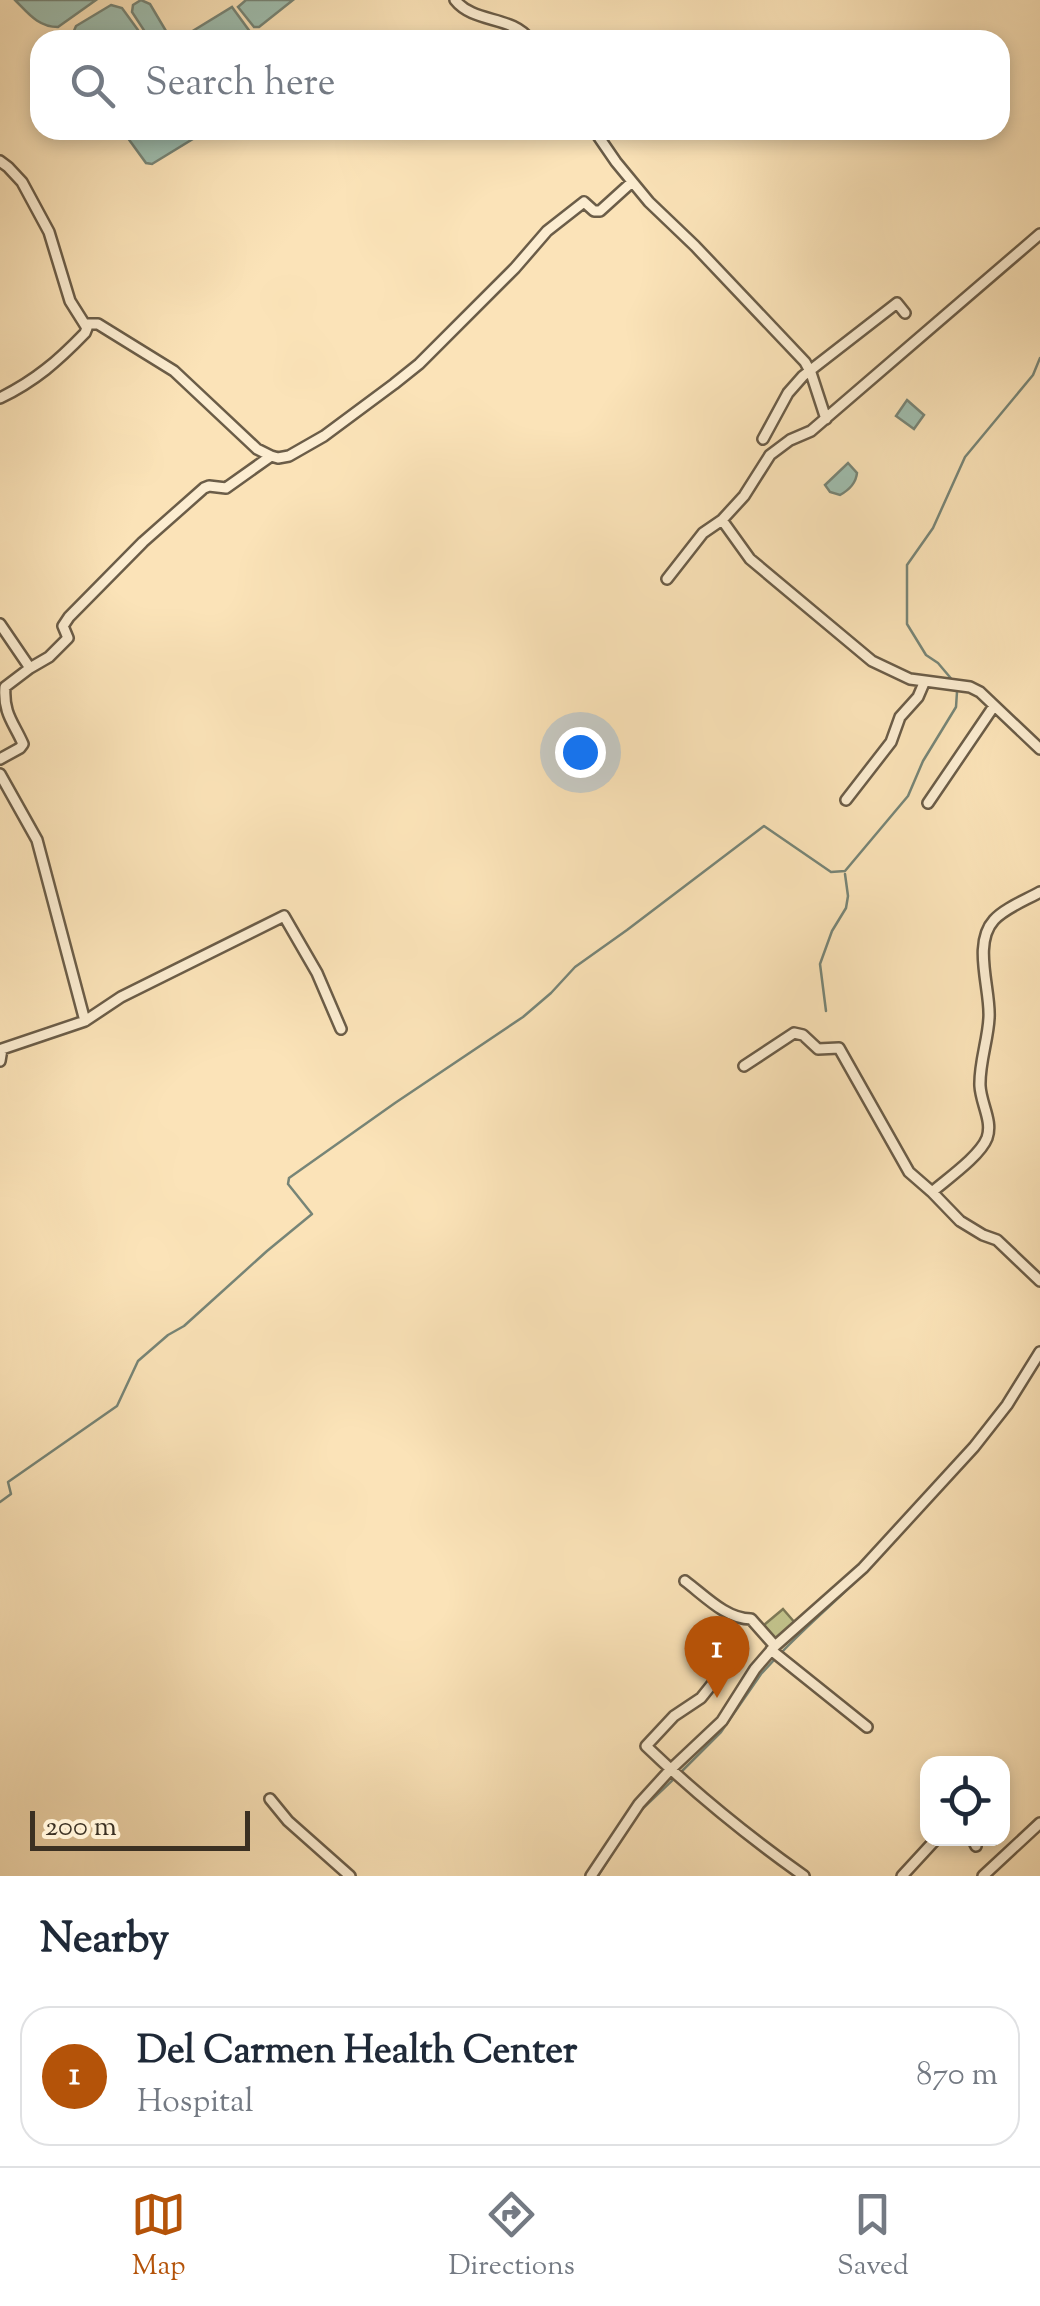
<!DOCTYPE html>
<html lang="en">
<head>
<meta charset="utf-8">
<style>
	:root { --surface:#fff; --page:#f6f6f7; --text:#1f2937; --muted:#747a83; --line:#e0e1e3; --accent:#b45309 }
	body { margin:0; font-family:"Sorts Mill Goudy",serif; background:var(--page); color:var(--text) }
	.controls { position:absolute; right:30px; bottom:30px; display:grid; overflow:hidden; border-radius:20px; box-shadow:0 5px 15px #0003 }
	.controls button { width:90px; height:90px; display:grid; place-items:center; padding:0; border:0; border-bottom:2px solid var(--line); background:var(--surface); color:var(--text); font:50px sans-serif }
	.scale { position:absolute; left:30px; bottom:25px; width:220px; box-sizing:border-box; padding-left:10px; border:5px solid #3b3022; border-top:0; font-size:28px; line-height:35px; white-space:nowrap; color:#3b3022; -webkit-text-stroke:8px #fcedd1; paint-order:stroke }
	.you { position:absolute; left:580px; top:752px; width:35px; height:35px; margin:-25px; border:8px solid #fff; border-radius:50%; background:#1a73e8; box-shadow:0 0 0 15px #1a73e833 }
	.badge { display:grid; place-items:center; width:65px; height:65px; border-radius:50%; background:var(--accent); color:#fff; font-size:32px; font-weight:700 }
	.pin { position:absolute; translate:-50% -82px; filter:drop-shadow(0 2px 5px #0008) }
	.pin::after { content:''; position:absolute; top:52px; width:35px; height:30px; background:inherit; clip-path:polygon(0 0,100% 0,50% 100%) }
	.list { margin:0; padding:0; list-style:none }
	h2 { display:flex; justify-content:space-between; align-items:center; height:130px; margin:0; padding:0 40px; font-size:42px }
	h2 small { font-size:32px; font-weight:400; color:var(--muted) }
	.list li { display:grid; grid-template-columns:65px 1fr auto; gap:30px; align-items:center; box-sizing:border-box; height:140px; margin:0 20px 20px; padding:0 20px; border:2px solid var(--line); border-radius:30px }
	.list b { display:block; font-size:38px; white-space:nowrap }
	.list p { margin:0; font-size:32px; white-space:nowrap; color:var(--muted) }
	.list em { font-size:32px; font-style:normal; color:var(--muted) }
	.icon { flex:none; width:55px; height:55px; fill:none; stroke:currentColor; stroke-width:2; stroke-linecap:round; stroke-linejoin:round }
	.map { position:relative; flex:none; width:1040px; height:1876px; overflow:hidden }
	.search { position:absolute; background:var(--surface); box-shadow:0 5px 15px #0003; left:30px; right:30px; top:30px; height:110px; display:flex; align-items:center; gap:25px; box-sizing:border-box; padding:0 35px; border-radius:30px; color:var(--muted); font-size:38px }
	.sheet { height:290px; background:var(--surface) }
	nav { display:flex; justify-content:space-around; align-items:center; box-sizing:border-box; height:140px; border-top:2px solid var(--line); background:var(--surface); font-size:28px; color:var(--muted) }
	nav a { display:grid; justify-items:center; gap:5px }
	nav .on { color:var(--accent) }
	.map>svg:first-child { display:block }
	.green { fill:#c2c38c; stroke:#7e7a57; stroke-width:2.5 }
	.water { fill:#9fbeaf; stroke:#778577; stroke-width:2.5 }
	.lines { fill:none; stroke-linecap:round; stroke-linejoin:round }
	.stream { stroke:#778577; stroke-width:2.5 }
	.minor-casing { stroke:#6b5d48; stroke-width:14 }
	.minor { stroke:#fcedd1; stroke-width:9 }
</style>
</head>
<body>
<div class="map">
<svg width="1040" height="1876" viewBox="0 0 1040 1876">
	<rect width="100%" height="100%" fill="#fbe3b8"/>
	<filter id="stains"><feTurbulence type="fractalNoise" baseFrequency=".002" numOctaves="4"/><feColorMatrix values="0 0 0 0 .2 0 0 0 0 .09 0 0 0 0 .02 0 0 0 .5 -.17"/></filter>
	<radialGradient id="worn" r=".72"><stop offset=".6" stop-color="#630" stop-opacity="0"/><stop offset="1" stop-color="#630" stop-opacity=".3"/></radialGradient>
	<path class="green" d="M783,1609L796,1624L776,1640L764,1625Z"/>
	<path class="water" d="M15,0H96L58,27C38,27 28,13 15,0Z
		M141,0L150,4L166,31L164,38L159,40L149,38L132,12L133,5Z
		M246,0H293L259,27H254L238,7Z
		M111,5L122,8L138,30L136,40H78L73,33L76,26Z
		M232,7L256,40H178Z
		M122,130H192L196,137L152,164L146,163Z
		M907,400L924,415L914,429L896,416Z
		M848,463L857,473C856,483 849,490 840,495L830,492L825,485Z"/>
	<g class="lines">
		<path class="stream" d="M954,682L938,663L926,655L907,624V565L933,528L965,457L1033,375L1040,358
			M826,1011L820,964L832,931L846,908L848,896L845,874
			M0,1502L11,1494L8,1482L117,1406L138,1361L168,1335L184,1326L267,1251L312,1214L288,1184L289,1178L395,1103L523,1017L551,993L575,967L627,930L764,826L831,872L845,871L908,796L923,761L956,707L957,692
			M897,1537L956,1473
			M781,1653C816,1616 855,1586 889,1547
			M681,1772L721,1732L761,1674L775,1659
			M639,1812L677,1776
			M598,1876L632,1822"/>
		<g class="minor-casing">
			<path id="minor" d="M455,0C474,24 512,15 530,40
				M594,130L616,162L649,202L695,246L805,362L811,373L826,419
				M0,161L8,167L22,182L49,232L70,301L87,328L85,333C58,361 35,381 0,398
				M86,324H98L174,371L257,449L271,456
				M763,439L788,393L803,376L897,303L905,313
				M722,520L750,559L872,661L910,679L970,687L980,692L1040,749
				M667,579L703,533L722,520L744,496L770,455L790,440L811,431L1040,234
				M0,624L30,668L5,687C3,714 14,723 23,744L20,748L0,759
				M30,668L49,657L68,638L63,626L69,617L143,542L204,488L209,486L226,488L271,456L278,458L289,456L324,436L394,384L419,364L515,268L547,231L584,202L594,211H600L632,182
				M0,774L37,840L85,1021L2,1049L0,1061
				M846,800L891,742L900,717L918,697L924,683
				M928,803L994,706
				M1040,892C1026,900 1005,908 994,920C972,944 991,990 989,1018C988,1040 979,1064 980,1086C981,1104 993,1121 987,1138C980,1156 947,1179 932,1192L960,1221L983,1235L997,1240L1040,1281
				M85,1021L121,997L284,916L317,973L341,1029
				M744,1066L794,1033L803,1035L818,1049L839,1048L909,1172L932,1192
				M685,1581C705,1596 726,1619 751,1619L775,1646
				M771,1650L867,1727
				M713,1683L701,1698L674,1716L646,1746C695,1793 749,1837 804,1876
				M270,1799L288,1821L350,1876
				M972,1838L976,1846
				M591,1876L639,1804L670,1770L722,1721L755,1669L775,1646L863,1568L974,1447L1007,1405L1040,1352
				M902,1876L937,1838
				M983,1876L1040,1823"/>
		</g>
		<use href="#minor" class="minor"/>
	</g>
	<rect width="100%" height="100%" filter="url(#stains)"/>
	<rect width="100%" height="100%" fill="url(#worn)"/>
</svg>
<div class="controls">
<button><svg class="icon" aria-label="locate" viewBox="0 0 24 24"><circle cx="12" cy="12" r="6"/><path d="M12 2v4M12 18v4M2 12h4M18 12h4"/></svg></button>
</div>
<div class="scale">200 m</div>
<div class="you"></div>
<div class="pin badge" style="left:717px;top:1698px">1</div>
<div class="search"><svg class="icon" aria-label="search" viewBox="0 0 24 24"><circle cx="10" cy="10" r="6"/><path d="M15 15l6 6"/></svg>Search here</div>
</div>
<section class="sheet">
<h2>Nearby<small></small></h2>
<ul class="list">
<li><span class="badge">1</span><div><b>Del Carmen Health Center</b><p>Hospital</p></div><em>870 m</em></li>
</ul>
</section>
<nav>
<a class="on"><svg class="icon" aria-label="map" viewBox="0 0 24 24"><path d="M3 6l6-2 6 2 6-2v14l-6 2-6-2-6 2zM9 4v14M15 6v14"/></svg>Map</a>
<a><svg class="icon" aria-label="directions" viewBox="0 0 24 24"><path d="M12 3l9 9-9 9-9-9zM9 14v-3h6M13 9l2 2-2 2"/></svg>Directions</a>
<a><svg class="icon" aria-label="saved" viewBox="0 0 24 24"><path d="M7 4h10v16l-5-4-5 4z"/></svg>Saved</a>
</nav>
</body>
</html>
